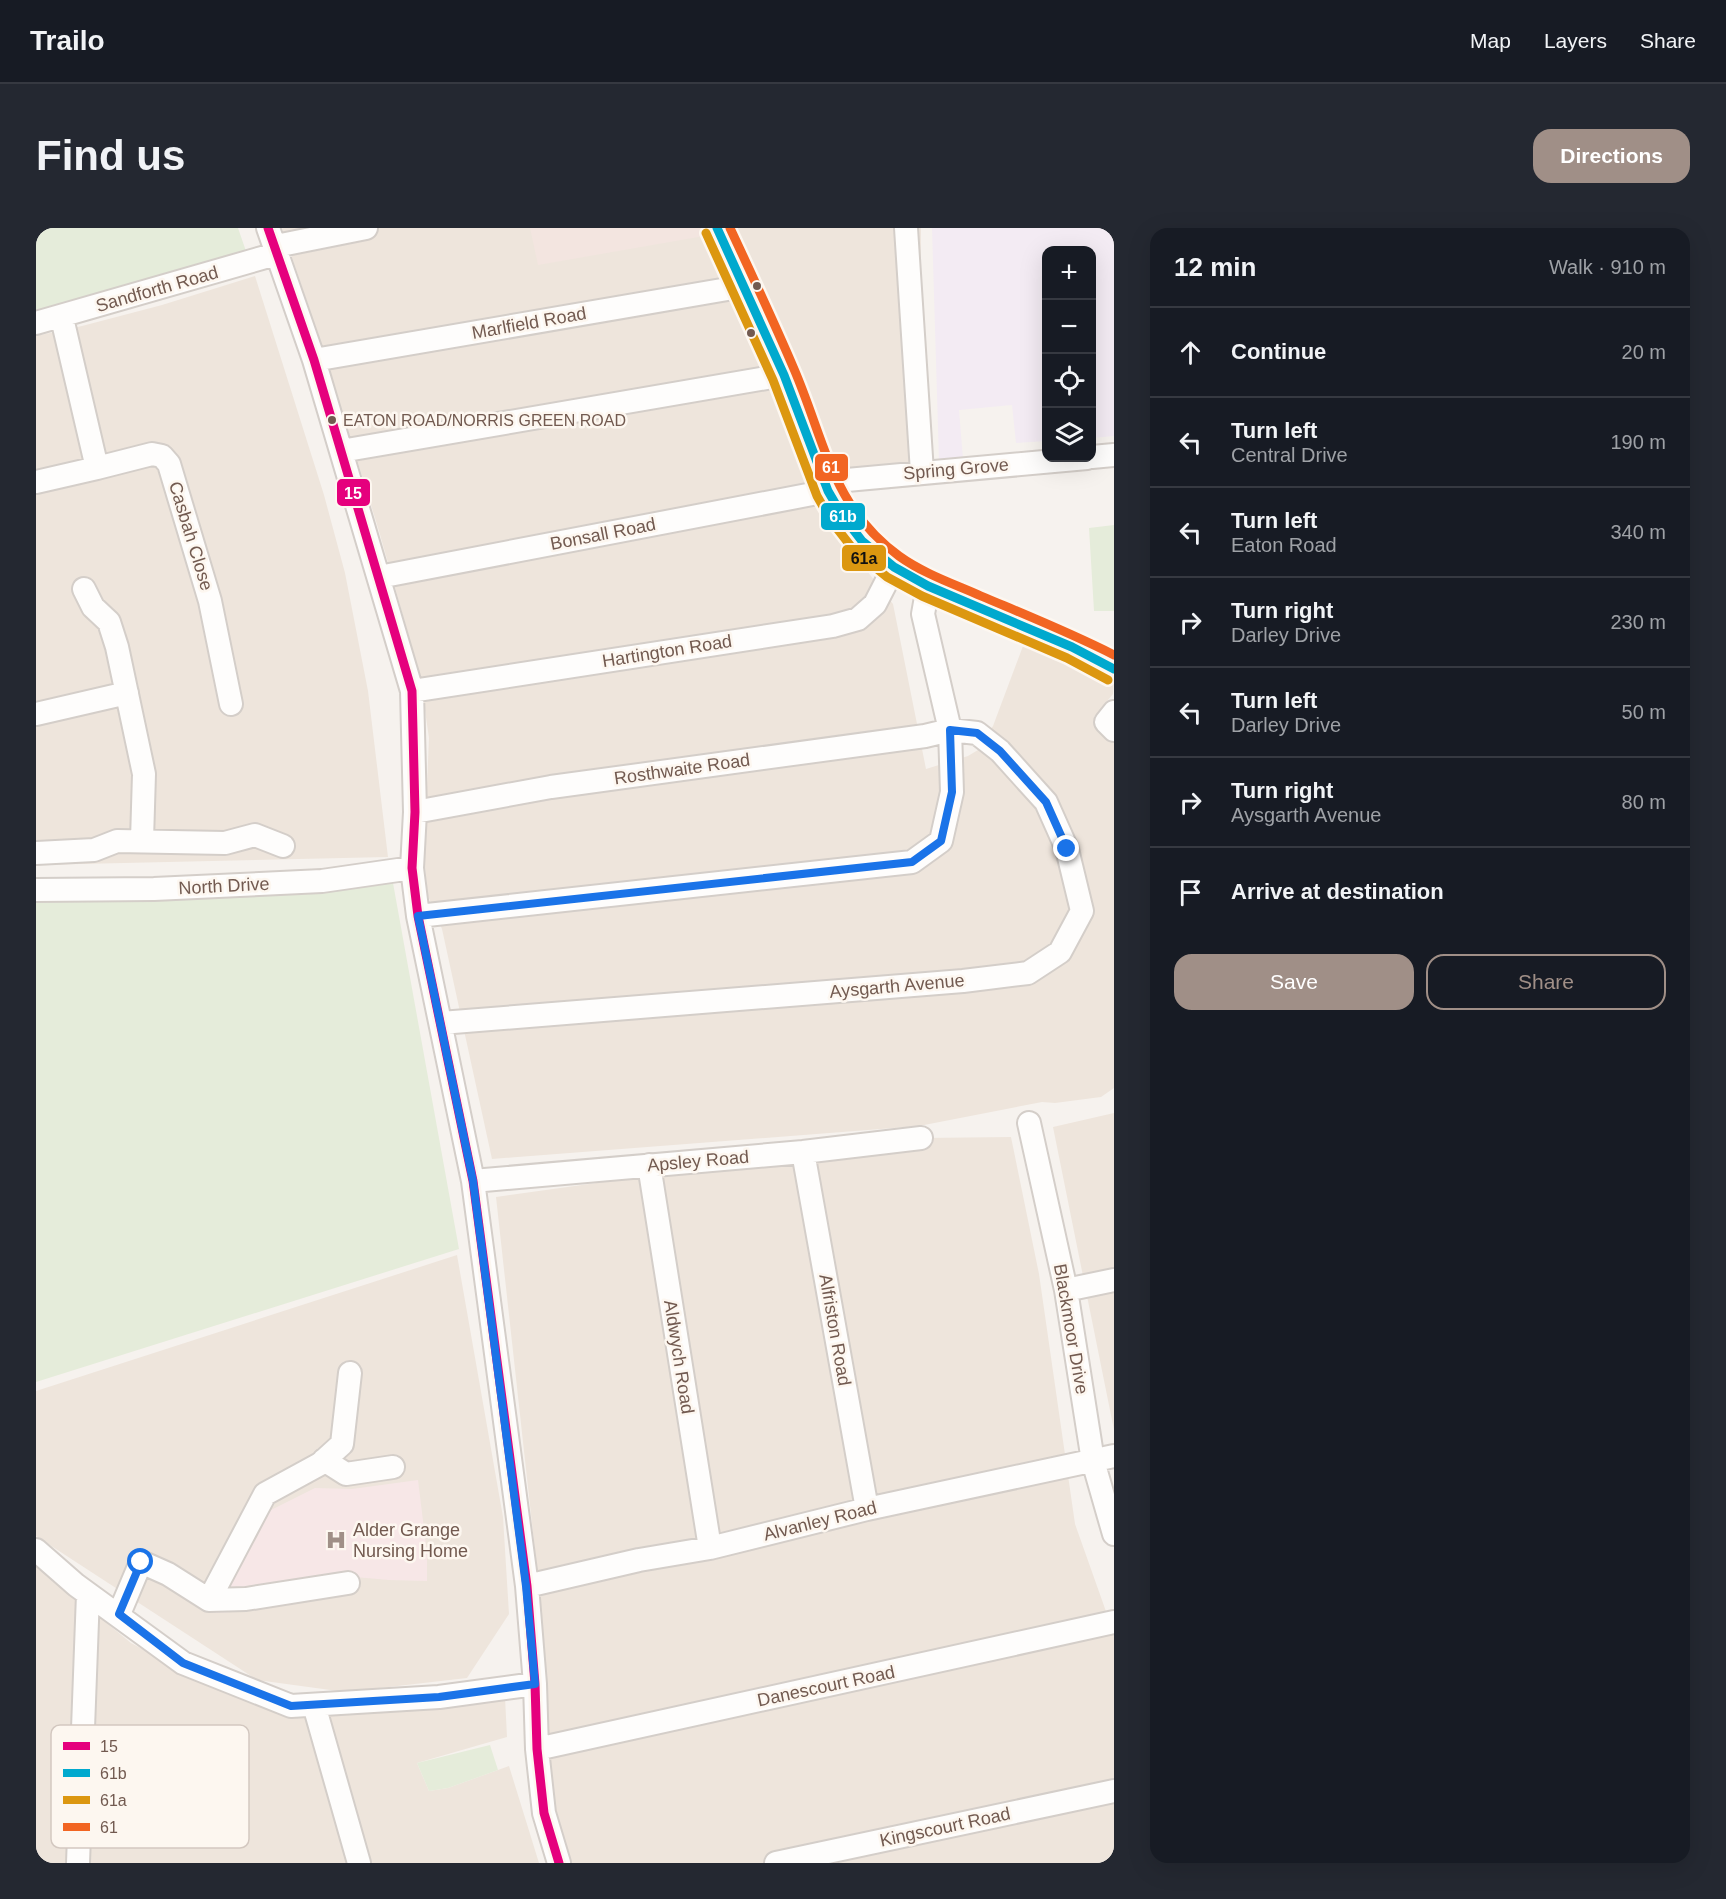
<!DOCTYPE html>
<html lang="en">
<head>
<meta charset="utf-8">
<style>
	:root { --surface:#171b24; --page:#242831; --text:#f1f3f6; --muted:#9ea1a6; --line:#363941; --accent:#a08f87 }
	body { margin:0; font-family:Arial,sans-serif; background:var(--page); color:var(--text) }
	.controls { position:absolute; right:18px; top:18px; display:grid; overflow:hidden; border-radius:12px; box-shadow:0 6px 24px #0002 }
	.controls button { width:54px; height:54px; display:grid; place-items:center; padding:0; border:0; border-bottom:2px solid var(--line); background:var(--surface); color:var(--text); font:30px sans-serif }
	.stop { position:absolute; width:18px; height:18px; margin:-14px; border:4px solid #1a73e8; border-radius:50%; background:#fff }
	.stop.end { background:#1a73e8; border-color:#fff; box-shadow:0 2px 6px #0008 }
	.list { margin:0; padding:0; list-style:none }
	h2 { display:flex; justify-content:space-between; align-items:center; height:78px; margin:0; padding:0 24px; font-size:26px }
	h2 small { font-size:20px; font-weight:400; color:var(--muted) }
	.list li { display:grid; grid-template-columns:39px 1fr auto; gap:18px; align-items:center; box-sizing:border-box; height:90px; padding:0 24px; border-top:2px solid var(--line) }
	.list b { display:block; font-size:22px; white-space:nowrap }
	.list p { margin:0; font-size:20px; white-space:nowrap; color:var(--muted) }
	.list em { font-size:20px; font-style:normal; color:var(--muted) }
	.actions { display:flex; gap:12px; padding:18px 24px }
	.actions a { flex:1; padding:14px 0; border:2px solid var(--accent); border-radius:18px; text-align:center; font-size:21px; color:var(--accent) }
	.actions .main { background:var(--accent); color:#fff }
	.icon { flex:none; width:33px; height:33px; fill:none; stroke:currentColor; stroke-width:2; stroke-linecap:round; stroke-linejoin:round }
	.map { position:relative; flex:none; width:1078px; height:1635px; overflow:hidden; border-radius:18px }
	header { display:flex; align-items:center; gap:36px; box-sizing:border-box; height:84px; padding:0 30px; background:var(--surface); border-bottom:2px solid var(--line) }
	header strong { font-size:28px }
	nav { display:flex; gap:33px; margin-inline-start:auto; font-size:21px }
	.intro { display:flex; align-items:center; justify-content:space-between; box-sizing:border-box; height:144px; padding:0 36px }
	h1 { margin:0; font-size:42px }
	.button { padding:15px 27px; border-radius:18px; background:var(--accent); color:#fff; font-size:21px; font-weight:700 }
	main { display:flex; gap:36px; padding:0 36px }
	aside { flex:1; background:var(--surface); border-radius:18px; box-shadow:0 6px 24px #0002 }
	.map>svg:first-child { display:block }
	.residential { fill:#eee5dc }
	.commercial { fill:#f3e5e0 }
	.education { fill:#f3ebf3 }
	.medical { fill:#f7e7e7 }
	.green { fill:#e5ecda }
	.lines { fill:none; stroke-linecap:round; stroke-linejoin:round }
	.minor-casing { stroke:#d4cec9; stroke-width:26 }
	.minor { stroke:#fefdfc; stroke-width:22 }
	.bus-1-casing { stroke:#fdf7f0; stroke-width:14 }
	.bus-2-casing { stroke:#fdf7f0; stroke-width:14 }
	.bus-3-casing { stroke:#fdf7f0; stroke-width:14 }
	.bus-4-casing { stroke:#fdf7f0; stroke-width:14 }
	.bus-1 { stroke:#e5007d; stroke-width:9 }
	.bus-2 { stroke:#00a9ce; stroke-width:9 }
	.bus-3 { stroke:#dc9710; stroke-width:9 }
	.bus-4 { stroke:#f26522; stroke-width:9 }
	.route { stroke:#1a73e8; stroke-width:8 }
	.bus-dot { fill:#725a50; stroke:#fdf7f0; stroke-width:2 }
	.labels { text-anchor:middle; stroke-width:5; stroke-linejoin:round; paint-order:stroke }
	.bus-label { font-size:16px; fill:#725a50; stroke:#fdf7f0; text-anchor:start }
	.street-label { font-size:18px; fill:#725a50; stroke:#fdf7f0 }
	.poi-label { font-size:18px; fill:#725a50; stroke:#fdf7f0; text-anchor:start }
	.key { fill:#fdf7f0; stroke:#d3c8c0; stroke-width:1.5 }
	.key-label { font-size:16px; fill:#725a50 }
	.line-badge { stroke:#fdf7f0; stroke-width:2 }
	.badge-label { font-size:16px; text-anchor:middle; font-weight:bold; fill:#fff }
	.pale-badge-label { font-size:16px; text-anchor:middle; font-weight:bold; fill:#111 }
</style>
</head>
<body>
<header>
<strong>Trailo</strong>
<nav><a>Map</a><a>Layers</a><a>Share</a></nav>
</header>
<div class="intro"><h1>Find us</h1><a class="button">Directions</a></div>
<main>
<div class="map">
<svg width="1078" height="1635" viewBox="0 0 1078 1635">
	<rect width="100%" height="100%" fill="#f6f2ee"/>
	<path class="residential" d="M246,0H668L687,41L698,74L725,134L740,162L773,252L785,279L805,310L857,376L890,541L932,528L942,522L957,498L987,418L1026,434L1043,435L1078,451L1077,466L1058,489L1078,510V860L1065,869L1019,875L1006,874L883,898L456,931L406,701L392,668L388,630L393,510L384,448L343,303L286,118Z
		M697,0H885L884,235L798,241L754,118L720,44Z
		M219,48L288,267L309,345L332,463L352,629L0,637V108L46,98L126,77Z
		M1078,885V1202L1017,899Z
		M975,909L1003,1046L1039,1296L1078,1406V1635H536L523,1603L507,1501L502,1350L460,969L885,910Z
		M421,1027L467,1289L473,1386L431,1450L309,1464L221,1452L0,1308V1163Z
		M0,1337L95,1415L191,1466L250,1486L469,1469L471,1509L381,1535L393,1563L412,1560L473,1538L503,1635H0Z"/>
	<path class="commercial" d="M494,0H664L668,8L502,37Z"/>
	<path class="education" d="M896,0H1078V208L1056,210V22H1011L1010,213L980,215L976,177L923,182L927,231L903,233Z"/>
	<path class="medical" d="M382,1252L391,1325V1353L353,1352L319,1349L209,1383L180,1385L181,1375L231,1284L279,1260L316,1261Z"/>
	<path class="green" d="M0,0H202L211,26L0,86Z
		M1078,297V383H1058L1053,300Z
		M357,655L423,1021L0,1154V666Z
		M454,1517L462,1542L412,1560L393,1563L381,1535Z"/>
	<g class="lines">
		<g class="minor-casing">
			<path id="minor" d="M232,0L278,132L376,463L379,584L376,640L382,688L437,953L491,1358L499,1456L501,1521L508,1585L523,1635
				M681,0L748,147L792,263L806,287L826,313L858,339L892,358L1036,419L1078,441
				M870,0L886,244
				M0,95L233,28L245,17L330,0
				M278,132L709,58
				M305,223L748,147
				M1056,229L1078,227
				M61,240L116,226L126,228L133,236L174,373L195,476
				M0,254L61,240L26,90
				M789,254L1051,230
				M343,349L792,263
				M48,361L57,379L73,394L81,419L108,546L106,612
				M376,463L797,398L822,391L839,376L858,339
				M1078,484L1070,494L1078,502
				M0,486L91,465
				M379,584L515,559L889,508L914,502L941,505L964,523L1010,574L1031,621L1046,683L1024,724L992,745L927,753L405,795
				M0,625L58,622L81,613L189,615L219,607L247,618
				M0,662L118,661L286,653L376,640
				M382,688L876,634L905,613L916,564L914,502L887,386L892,358
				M993,895L1030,1062L1057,1233L1078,1306
				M767,924L831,1281
				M613,937L674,1320
				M437,953L767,924L885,910
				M1030,1062L1078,1052
				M288,1232L310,1246L357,1239
				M0,1322L40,1357L147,1435L255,1478L403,1469L499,1456
				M491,1358L603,1332L674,1320L831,1281L1078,1228
				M173,1372L210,1371L312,1355
				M83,1386L105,1334L132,1346L173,1372L229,1266L284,1236L306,1216L314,1145
				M278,1477L323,1635
				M501,1521L1078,1394
				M42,1635L52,1366
				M740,1635L1078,1563"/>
		</g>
		<use href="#minor" class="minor"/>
		<g class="bus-1-casing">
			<path id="bus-1" d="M232,0L278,132L376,463L379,584L376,640L382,688L437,953L491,1358L499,1456L501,1521L508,1585L523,1635"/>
		</g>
		<g class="bus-2-casing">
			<path id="bus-2" d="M681,0L748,147L792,263L806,287L826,313L858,339L892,358L1036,419L1078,441"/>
		</g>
		<g class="bus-3-casing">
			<path id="bus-3" d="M670,5L737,152L781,268L796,294L817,321L851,349L886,368L1031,430L1072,452"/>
		</g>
		<g class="bus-4-casing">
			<path id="bus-4" d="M694,0C716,47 738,94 758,141C789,213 796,279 863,328C888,346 918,356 945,368C990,387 1035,405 1078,427"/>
		</g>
		<use href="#bus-1" class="bus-1"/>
		<use href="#bus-2" class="bus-2"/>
		<use href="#bus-3" class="bus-3"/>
		<use href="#bus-4" class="bus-4"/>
	</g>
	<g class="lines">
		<path class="route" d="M105,1334L83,1386L147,1435L255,1478L403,1469L499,1456L490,1358L437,953L382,688L876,634L905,613L916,564L914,502L941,505L964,523L1010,574L1031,621"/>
	</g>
	<defs>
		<g id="hospital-bare" transform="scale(1.62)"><path d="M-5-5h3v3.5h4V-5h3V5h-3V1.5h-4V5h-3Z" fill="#a08f87" stroke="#fdf7f0" stroke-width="2.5" paint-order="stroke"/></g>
	</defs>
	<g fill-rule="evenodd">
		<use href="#hospital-bare" x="300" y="1312"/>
	</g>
	<g class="bus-dot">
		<circle cx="721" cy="58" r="5"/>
		<circle cx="715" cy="105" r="5"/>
		<circle cx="296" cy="192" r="5"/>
	</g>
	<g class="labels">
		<g class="bus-label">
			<text x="307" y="198">EATON ROAD/NORRIS GREEN ROAD</text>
		</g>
		<g class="street-label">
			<text transform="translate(121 61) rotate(-16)" y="6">Sandforth Road</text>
			<text transform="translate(493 95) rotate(-10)" y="6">Marlfield Road</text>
			<text transform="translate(920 241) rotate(-5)" y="6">Spring Grove</text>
			<text transform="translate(567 306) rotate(-11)" y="6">Bonsall Road</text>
			<text transform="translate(155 308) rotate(73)" y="6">Casbah Close</text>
			<text transform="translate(631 423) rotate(-9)" y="6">Hartington Road</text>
			<text transform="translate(646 541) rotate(-8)" y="6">Rosthwaite Road</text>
			<text transform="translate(188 658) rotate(-3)" y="6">North Drive</text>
			<text transform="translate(861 758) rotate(-5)" y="6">Aysgarth Avenue</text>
			<text transform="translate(662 933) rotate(-5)" y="6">Apsley Road</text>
			<text transform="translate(1035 1101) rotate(80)" y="6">Blackmoor Drive</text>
			<text transform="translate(799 1102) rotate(80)" y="6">Alfriston Road</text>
			<text transform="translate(643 1129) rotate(81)" y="6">Aldwych Road</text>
			<text transform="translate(784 1293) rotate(-14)" y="6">Alvanley Road</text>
			<text transform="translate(790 1458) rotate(-12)" y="6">Danescourt Road</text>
			<text transform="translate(909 1599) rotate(-12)" y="6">Kingscourt Road</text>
		</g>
		<g class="poi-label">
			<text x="317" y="1308">Alder Grange<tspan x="317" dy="21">Nursing Home</tspan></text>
		</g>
	</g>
	<rect x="15" y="1497" width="198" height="123" rx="9" class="key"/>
	<rect x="27" y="1514" width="27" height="8" fill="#e5007d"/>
	<rect x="27" y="1541" width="27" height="8" fill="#00a9ce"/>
	<rect x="27" y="1568" width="27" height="8" fill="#dc9710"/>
	<rect x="27" y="1595" width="27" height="8" fill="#f26522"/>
	<g class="key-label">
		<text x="64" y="1524">15</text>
		<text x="64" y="1551">61b</text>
		<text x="64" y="1578">61a</text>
		<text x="64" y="1605">61</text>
	</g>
	<g class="line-badge">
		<rect x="778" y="225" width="35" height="29" rx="6" fill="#f26522"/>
		<rect x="300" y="250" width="35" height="29" rx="6" fill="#e5007d"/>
		<rect x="784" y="274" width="46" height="29" rx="6" fill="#00a9ce"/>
		<rect x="805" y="316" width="46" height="28" rx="6" fill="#dc9710"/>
	</g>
	<g class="badge-label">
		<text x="795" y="245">61</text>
		<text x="317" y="271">15</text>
		<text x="807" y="294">61b</text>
	</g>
	<g class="pale-badge-label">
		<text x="828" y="336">61a</text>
	</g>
</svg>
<div class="controls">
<button>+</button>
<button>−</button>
<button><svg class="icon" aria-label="locate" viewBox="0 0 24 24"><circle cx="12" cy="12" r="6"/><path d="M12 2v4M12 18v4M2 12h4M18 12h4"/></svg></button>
<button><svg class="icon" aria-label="layers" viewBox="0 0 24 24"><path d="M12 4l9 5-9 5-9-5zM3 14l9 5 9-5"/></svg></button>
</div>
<div class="stop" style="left:105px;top:1334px"></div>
<div class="stop end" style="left:1031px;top:621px"></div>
</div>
<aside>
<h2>12 min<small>Walk · 910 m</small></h2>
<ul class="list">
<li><svg class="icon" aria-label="ahead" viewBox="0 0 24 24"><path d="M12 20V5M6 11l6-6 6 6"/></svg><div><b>Continue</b></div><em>20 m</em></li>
<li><svg class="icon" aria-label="left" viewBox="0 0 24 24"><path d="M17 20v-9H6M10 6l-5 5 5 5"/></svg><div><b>Turn left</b><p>Central Drive</p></div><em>190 m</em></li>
<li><svg class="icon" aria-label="left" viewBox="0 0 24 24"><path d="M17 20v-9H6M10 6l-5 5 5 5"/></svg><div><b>Turn left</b><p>Eaton Road</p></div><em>340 m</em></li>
<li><svg class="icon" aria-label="right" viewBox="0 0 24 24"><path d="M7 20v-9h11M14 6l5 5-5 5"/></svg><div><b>Turn right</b><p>Darley Drive</p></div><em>230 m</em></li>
<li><svg class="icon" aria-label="left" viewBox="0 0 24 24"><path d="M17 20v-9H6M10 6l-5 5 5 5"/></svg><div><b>Turn left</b><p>Darley Drive</p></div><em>50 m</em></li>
<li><svg class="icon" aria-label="right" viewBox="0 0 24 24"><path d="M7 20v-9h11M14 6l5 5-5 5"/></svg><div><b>Turn right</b><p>Aysgarth Avenue</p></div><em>80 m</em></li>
<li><svg class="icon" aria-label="arrive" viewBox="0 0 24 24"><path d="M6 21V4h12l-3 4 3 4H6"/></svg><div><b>Arrive at destination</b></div></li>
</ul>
<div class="actions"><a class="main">Save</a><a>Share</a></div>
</aside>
</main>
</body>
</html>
